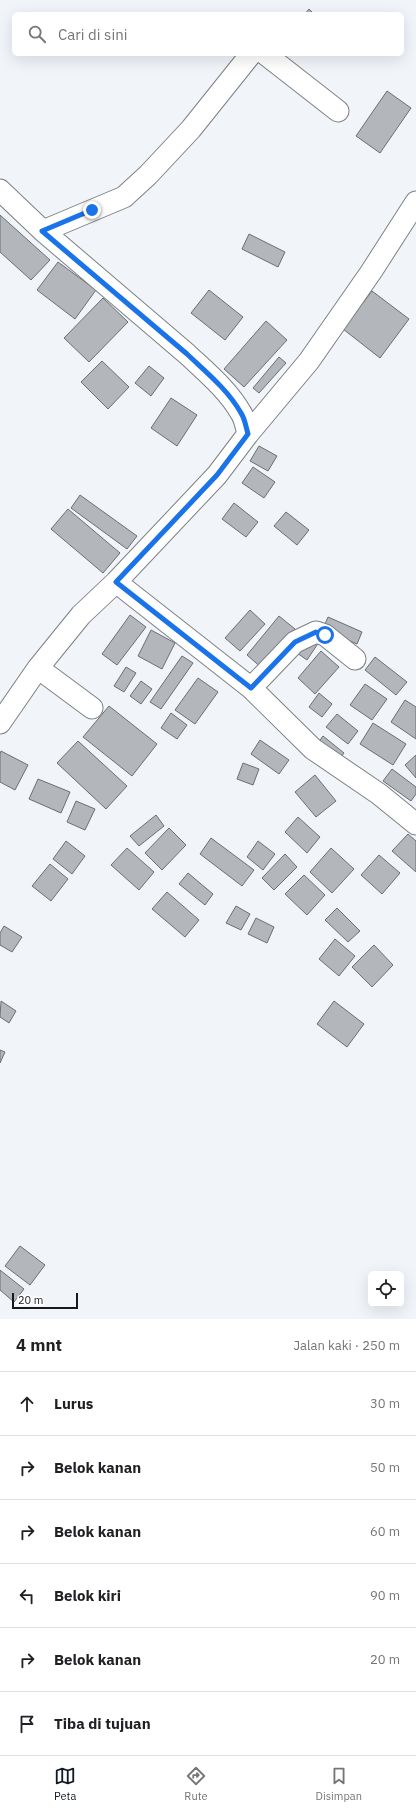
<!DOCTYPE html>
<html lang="id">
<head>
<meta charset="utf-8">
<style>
	:root { --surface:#fff; --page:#f2f2f2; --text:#202124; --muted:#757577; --line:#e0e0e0; --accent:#111827 }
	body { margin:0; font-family:"IBM Plex Sans",sans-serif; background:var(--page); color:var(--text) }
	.controls { position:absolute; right:12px; bottom:12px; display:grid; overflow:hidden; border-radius:6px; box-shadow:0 4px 16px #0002 }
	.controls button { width:36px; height:36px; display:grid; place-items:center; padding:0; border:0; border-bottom:1px solid var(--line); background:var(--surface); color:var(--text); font:20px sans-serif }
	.scale { position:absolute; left:12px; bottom:10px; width:66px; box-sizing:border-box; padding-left:4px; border:2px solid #18191b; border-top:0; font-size:11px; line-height:14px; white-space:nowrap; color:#18191b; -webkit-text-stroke:3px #fff; paint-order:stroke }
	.stop { position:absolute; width:12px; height:12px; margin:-9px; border:3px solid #1a73e8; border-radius:50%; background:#fff }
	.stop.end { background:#1a73e8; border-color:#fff; box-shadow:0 1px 4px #0008 }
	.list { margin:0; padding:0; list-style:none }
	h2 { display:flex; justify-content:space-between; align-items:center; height:52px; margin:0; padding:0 16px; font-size:17px }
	h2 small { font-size:13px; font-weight:400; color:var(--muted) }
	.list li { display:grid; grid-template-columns:26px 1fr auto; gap:12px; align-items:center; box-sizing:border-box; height:64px; padding:0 16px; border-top:1px solid var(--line) }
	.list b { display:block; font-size:15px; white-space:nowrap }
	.list em { font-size:13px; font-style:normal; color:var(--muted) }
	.icon { flex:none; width:22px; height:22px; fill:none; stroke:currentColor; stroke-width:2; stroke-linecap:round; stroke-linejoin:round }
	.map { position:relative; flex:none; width:416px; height:1319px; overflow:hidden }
	.search { position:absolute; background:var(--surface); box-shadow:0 4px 16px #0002; left:12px; right:12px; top:12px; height:44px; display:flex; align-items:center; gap:10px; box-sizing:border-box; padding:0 14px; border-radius:6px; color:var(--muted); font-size:15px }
	.sheet { height:436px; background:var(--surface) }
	nav { display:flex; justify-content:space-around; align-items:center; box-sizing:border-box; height:56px; border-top:1px solid var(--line); background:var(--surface); font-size:11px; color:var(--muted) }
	nav a { display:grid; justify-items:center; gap:2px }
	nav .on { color:var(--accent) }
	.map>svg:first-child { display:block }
	.building { fill:#b3b6ba; stroke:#6c6f72 }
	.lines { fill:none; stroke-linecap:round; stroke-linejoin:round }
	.minor-casing { stroke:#7d8084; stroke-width:23 }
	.minor { stroke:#fff; stroke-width:21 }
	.route { stroke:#1a73e8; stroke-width:5 }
</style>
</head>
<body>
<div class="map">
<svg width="416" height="1319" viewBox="0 0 416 1319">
	<rect width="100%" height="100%" fill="#f1f5f9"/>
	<path class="building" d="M309,9L314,14H305Z
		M387,91L411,108L380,153L356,136Z
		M0,215L50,260L31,280L0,252Z
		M249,234L285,252L278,267L242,249Z
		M58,262L96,290L75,319L37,290Z
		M209,290L243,317L225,340L191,313Z
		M372,291L409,319L380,358L343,329Z
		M103,298L128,322L89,362L64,338Z
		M266,321L287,340L244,387L224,369Z
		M279,357L286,363L259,393L253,388Z
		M102,361L129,387L108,409L81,382Z
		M149,366L164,378L151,396L135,383Z
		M171,398L197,415L177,446L151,428Z
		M259,446L277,456L268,471L250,461Z
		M253,467L275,482L264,498L242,483Z
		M80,495L137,536L127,549L71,508Z
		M234,503L258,522L246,537L222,519Z
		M68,509L120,553L103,573L51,529Z
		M286,512L309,530L297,545L274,526Z
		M250,610L265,624L240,651L225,638Z
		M130,615L146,627L117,665L102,654Z
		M279,616L295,629L263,669L247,655Z
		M328,617L362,632L357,644L323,629Z
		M151,630L175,643L162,669L138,656Z
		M310,636L319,642L307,660L297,653Z
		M321,651L339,667L315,694L298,678Z
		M182,656L193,663L161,709L150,702Z
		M375,657L407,682L396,695L365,670Z
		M126,667L136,673L124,692L114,686Z
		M198,678L218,692L195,724L175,710Z
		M141,681L152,689L141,704L130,696Z
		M365,684L387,699L372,720L350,705Z
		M319,693L332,704L322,717L309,707Z
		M405,700L416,707V739L391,722Z
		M109,706L157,744L132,776L83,737Z
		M171,713L187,725L177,739L161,728Z
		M337,714L358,731L348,744L326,727Z
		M373,723L406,744L393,765L360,744Z
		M323,736L344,753L336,764L315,747Z
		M260,740L289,760L279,774L251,754Z
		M78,741L127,786L106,809L57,763Z
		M1,751L28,765L15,790L0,782V754Z
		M416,755V778L405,765Z
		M243,763L259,769L253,785L237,779Z
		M392,769L416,787V794L411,801L383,781Z
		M315,775L336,801L316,817L295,792Z
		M38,779L70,792L61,813L29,799Z
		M76,801L95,809L85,830L67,822Z
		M156,815L164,826L139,846L130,836Z
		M298,817L320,837L307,853L285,832Z
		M169,828L186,845L162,870L145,853Z
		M408,834L416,841V872L392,851Z
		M211,838L254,870L242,886L200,854Z
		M66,841L85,856L72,874L53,859Z
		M258,841L275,854L263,870L247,857Z
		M127,848L154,872L139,890L111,865Z
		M331,848L354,869L332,893L310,872Z
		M285,854L297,867L274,890L262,878Z
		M379,855L400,873L382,894L361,875Z
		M50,864L68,879L51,901L32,886Z
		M188,873L213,894L205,905L179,884Z
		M304,875L325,895L307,915L285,894Z
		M167,892L199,920L185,937L152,909Z
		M236,906L250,914L241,930L226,923Z
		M337,908L360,931L348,942L325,920Z
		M256,918L274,927L267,943L248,934Z
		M4,926L22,937L12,952L0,945V933Z
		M335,939L355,956L339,976L319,959Z
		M374,945L393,965L372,987L352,967Z
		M1,1001L16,1011L9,1023L0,1017Z
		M334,1001L364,1024L347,1047L317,1024Z
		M0,1050L5,1052L0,1063Z
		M20,1246L45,1265L30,1285L5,1266Z
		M0,1270L24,1289L14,1302L0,1290Z"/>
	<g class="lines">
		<g class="minor-casing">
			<path id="minor" d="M265,54L338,111
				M0,190L43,231L187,354C206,372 228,390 241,413C245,419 246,427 248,434L217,475L116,582L81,615L38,668L0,723
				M43,231L124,197L148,175L191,129L251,54
				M248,434L309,361L371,272L416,202
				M116,582L251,688L313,749L379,794L416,824
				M38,668L92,708
				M251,688L295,642L316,632L325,635L355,659"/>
		</g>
		<use href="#minor" class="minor"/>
	</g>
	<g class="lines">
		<path class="route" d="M92,210L42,231L187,354C206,372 228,390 241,413C245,419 246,427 248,434L217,475L116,582L251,688L295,642L316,632L325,635"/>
	</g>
</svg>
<div class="controls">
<button><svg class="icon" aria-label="locate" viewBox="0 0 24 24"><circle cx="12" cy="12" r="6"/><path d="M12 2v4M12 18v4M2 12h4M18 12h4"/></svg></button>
</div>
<div class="scale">20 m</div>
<div class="stop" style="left:325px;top:635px"></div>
<div class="stop end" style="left:92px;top:210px"></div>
<div class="search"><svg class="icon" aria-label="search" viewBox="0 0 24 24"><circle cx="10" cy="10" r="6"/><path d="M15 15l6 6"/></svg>Cari di sini</div>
</div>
<section class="sheet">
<h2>4 mnt<small>Jalan kaki · 250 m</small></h2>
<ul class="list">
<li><svg class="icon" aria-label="ahead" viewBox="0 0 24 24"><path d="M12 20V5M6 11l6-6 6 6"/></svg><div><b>Lurus</b></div><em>30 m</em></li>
<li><svg class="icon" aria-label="right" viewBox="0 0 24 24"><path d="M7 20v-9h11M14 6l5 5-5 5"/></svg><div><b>Belok kanan</b></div><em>50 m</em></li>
<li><svg class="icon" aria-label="right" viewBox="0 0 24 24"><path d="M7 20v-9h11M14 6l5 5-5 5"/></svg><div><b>Belok kanan</b></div><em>60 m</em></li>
<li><svg class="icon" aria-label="left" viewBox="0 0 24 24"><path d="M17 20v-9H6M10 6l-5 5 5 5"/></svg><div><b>Belok kiri</b></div><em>90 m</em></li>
<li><svg class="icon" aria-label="right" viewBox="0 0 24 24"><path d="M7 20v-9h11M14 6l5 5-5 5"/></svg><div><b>Belok kanan</b></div><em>20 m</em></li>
<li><svg class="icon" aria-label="arrive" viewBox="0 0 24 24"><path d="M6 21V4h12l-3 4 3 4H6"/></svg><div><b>Tiba di tujuan</b></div></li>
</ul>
</section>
<nav>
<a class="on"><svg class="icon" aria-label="map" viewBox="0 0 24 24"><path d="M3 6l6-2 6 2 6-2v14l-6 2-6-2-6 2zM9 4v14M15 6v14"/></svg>Peta</a>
<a><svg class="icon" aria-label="directions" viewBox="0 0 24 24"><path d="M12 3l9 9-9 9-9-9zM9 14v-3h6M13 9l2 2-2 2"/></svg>Rute</a>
<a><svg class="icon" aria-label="saved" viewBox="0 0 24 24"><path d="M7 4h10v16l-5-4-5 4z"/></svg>Disimpan</a>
</nav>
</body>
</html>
